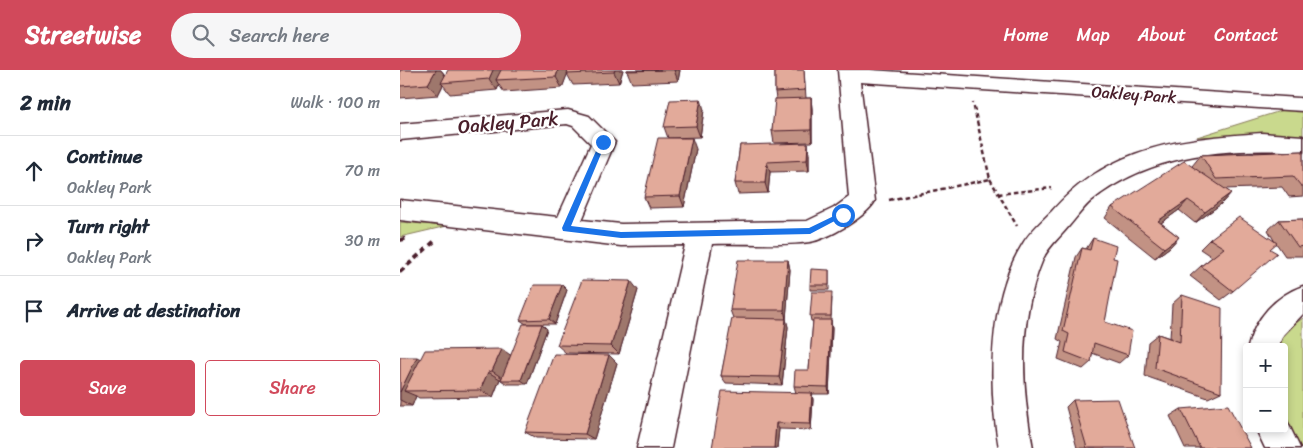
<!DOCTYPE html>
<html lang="en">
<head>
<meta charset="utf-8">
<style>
	:root { --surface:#fff; --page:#f6f6f7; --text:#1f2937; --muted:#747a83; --line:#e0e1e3; --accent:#d1495b }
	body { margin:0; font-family:Sriracha,sans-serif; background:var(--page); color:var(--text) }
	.controls { position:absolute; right:15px; bottom:15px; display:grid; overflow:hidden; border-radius:5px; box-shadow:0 2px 8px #0003 }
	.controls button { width:45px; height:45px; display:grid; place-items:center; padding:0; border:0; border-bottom:1px solid var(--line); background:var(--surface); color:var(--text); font:25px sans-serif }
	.stop { position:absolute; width:15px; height:15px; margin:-11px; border:4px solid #1a73e8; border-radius:50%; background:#fff }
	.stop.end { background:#1a73e8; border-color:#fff; box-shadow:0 1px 5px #0008 }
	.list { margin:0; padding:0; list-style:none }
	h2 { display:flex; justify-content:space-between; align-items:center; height:65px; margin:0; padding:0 20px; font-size:21px }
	h2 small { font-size:16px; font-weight:400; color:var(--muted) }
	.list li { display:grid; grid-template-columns:32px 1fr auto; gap:15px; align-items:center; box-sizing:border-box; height:70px; padding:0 20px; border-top:1px solid var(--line) }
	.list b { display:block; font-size:19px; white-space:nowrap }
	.list p { margin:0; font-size:16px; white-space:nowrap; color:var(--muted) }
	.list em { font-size:16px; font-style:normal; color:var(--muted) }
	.actions { display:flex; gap:10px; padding:15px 20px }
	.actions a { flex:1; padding:11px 0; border:1px solid var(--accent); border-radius:5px; text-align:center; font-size:18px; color:var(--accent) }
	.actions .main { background:var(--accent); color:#fff }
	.icon { flex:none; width:28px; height:28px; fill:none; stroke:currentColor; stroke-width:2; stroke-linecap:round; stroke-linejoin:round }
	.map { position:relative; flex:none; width:903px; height:378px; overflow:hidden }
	header { display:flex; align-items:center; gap:30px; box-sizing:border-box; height:70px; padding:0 25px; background:var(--accent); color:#fff }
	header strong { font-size:24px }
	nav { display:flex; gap:28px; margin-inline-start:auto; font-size:18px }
	.search { width:350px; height:45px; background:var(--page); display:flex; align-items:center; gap:12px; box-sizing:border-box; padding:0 18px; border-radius:28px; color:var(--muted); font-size:19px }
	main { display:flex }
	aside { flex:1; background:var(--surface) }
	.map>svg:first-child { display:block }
	.green { fill:#c9d98d; stroke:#8a7c5c }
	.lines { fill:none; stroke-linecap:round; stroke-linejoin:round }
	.minor-casing { stroke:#4a1f2b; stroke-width:3 }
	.path-far1 { stroke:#4a1f2b; stroke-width:2.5; stroke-dasharray:4.5 3; stroke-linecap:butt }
	.path { stroke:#4a1f2b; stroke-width:4; stroke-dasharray:5.5 4.5; stroke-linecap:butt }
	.minor { fill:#fff; fill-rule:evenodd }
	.wall { fill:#c29284; stroke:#4a1f2b }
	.shaded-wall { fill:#9e776c; stroke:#4a1f2b }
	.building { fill:#e2aa9a; stroke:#4a1f2b }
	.route { fill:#1a73e8 }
	.labels { text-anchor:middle; stroke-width:4.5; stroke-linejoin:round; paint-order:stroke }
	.far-street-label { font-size:16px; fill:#4a1f2b; stroke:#fff }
	.street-label { font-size:19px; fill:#4a1f2b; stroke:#fff }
</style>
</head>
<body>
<header>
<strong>Streetwise</strong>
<div class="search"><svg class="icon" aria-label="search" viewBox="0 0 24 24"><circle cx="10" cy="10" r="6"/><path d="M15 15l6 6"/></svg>Search here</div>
<nav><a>Home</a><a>Map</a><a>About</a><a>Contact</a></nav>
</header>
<main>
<aside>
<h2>2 min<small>Walk · 100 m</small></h2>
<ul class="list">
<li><svg class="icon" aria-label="ahead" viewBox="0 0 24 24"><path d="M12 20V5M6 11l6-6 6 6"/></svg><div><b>Continue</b><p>Oakley Park</p></div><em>70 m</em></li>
<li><svg class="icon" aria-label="right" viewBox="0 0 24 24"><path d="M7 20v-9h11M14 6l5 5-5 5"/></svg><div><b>Turn right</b><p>Oakley Park</p></div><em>30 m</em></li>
<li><svg class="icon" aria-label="arrive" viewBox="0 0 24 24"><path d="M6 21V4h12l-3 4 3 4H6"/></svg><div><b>Arrive at destination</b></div></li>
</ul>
<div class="actions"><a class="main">Save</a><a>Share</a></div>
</aside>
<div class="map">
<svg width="903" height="378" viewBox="0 0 903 378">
	<rect width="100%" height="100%" fill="#fff"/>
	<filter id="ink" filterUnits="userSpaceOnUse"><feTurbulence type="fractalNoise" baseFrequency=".02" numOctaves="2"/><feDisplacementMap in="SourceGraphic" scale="10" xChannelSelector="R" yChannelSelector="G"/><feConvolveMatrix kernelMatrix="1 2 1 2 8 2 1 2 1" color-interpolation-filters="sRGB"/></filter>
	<g filter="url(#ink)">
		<path class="green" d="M903,34V68L867,64L797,67Z
			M0,152L47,156L0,167Z
			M903,248V378H895L884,353V277H875V275L893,255Z"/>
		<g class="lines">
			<g class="minor-casing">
				<path id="minor" d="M438,0H470L899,28L903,29V41L460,12L475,131C466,147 428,169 410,172C382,176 341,173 312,174L271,378H237L285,175L221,176L0,150V130L158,147L191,74L173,56L167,54L0,70V54L168,40L189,46L215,72L182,150L221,154L407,151L434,138L449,127Z
					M862,63L903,66V82C830,77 751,83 691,131C683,138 676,148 669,156C661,166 648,177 643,189C618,248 621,316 633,378H599C588,316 588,230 622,175C629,162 642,151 652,141C676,114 701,97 735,84C775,69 820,66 862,63Z
					M903,216V244L883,265L878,277H848C855,248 875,226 903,216Z
					M885,347L900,378H865L856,359H884Z"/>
			</g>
			<path class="path-far1" d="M590,109L617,156
				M598,124L652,118
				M489,130L590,109L573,33"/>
			<path class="path" d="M0,170L9,168
				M0,202L37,169"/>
			<use href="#minor" class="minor"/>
		</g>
		<path class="wall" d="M0,0H41L45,5L223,0L219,13L173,15L167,4L162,18L104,22L99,15L97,20L50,24L43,15L38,25L0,28Z
			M227,0H280L278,11L232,13L227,1Z
			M375,0H404L406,28H411L412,39V72L374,73L372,61L376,29L375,22Z
			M304,40L300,67L268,68L264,57Z
			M340,75L409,84V101L370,102L368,123L338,124L335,113Z
			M296,79L284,137L249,138L244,127Z
			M903,81V126L889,127L882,117L825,119L831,123L821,134L795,153L779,140L761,153L779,167L770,177L755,188L705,148L712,137L793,97L792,96L801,85Z
			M903,149V186H885L876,173L870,179L833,221L821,230L790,206L801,196L812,187L800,179L810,169L875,172L868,160L879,150Z
			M693,168L713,188L705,252L728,285L719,293L692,283L691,292L683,299L658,289L662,272L657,269L676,187L682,178L686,179Z
			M388,190L390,200L386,249L388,257L382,315L326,313L321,306L333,248L330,240Z
			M429,200V220H410V215Z
			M167,220L155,254H126L120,250Z
			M238,220L219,284L166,283L157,275Z
			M782,225L821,322L808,328L745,306L748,272L758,264L770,268L772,234Z
			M432,228L431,250L432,259L429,324H412L413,330L411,360L379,359L377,378H312L396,323L394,316L409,300L413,251H411L410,246Z
			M147,259L127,314H107L101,310V309H100L93,327L19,328L16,326L12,336H0V287L20,289L111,285Z
			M209,285L217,293L194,369L136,368L125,362Z
			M673,330L735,378H677L666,337Z
			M781,339L851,378H785L770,346Z"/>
		<path class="shaded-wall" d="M36,0H41L46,7L41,13L43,15L38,25L28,14Z
			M93,0H102L96,10L99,15L97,20L89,9Z
			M158,0H169L162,18L156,7Z
			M215,0H223L219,13L214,2Z
			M274,0H280L278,11Z
			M411,28L412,39V72L411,60Z
			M301,29L304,40L300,67L296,56Z
			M292,68L296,79L284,137L280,126Z
			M408,73L409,84V101L407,90Z
			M367,92L370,102L368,123L365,113Z
			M831,123L821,134L795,153L805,142Z
			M788,130L779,140L750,161L758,151Z
			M779,167L770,177L755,188L764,178Z
			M388,190L390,200L386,249L384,240Z
			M231,211L238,220L219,284L211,276Z
			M162,215L167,220L155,254L149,249Z
			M386,249L388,257L382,315L379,307Z
			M431,250L432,259L429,324L428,317Z
			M142,254L147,259L127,314L121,310Z
			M102,279L113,287L104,309L92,301Z
			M209,285L217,293L194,369L185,364Z
			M17,287L32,295L4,321L16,326L12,336L0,330V322Z
			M88,302L100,309L93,327L80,320Z
			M412,323L413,330L411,360L410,354Z
			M376,353L379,359L377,378H374Z"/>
		<path class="building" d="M0,0H36L28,14L0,16Z
			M48,0H93L89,9L41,13Z
			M101,0H158L156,7L96,10Z
			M168,0H215L214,2L167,4Z
			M227,0H261L227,1Z
			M375,0H404L405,20L375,22Z
			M411,28V60L372,61L375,29Z
			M301,29L296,56L264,57L270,30Z
			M258,68H292L280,126L244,127Z
			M408,73L407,90L367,92L365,113H335L340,75Z
			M903,81V116H901L893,106L816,109L801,85Z
			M784,91L831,123L805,142L788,130L758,151L779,167L764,178L712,137Z
			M839,147L877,173L870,179L877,183L833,221L801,196L824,178L810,169Z
			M903,149V176L898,177L879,150Z
			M693,168L716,176L713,188L717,189L705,252L732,261L728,285L694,273L691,292L665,282L669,264L663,261L682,178L690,180Z
			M338,190H388L384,240H330Z
			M411,199L429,200V215H410Z
			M182,210L231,211L211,276L157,275Z
			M134,215H162L149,249L120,250Z
			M412,222H432L431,246H410Z
			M782,225L822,238L821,322L755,298L758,264L780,272Z
			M332,248L386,249L379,307L321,306Z
			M413,250H431L428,317L394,316L395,300H409Z
			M123,254H142L121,310H101Z
			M102,279L92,301L88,302L80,320L4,321L25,280Z
			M154,284L209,285L185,364L125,362Z
			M0,287H17L0,322Z
			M322,321L412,323L410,354L376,353L374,378H312Z
			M718,329L735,378H687L673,330Z
			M828,335L851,378H800L781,339Z"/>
	</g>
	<path class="route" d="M203,70L206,72L171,156L221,162L409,158L440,143L446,145L410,164L221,168L163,161L162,158L200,72Z"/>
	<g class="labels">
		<g class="far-street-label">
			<text transform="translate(734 24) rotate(4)" y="6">Oakley Park</text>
		</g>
		<g class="street-label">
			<text transform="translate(108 52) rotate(-5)" y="7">Oakley Park</text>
		</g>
	</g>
</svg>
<div class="controls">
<button>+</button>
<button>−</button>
</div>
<div class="stop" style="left:443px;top:145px"></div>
<div class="stop end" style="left:203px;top:72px"></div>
</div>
</main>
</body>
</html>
